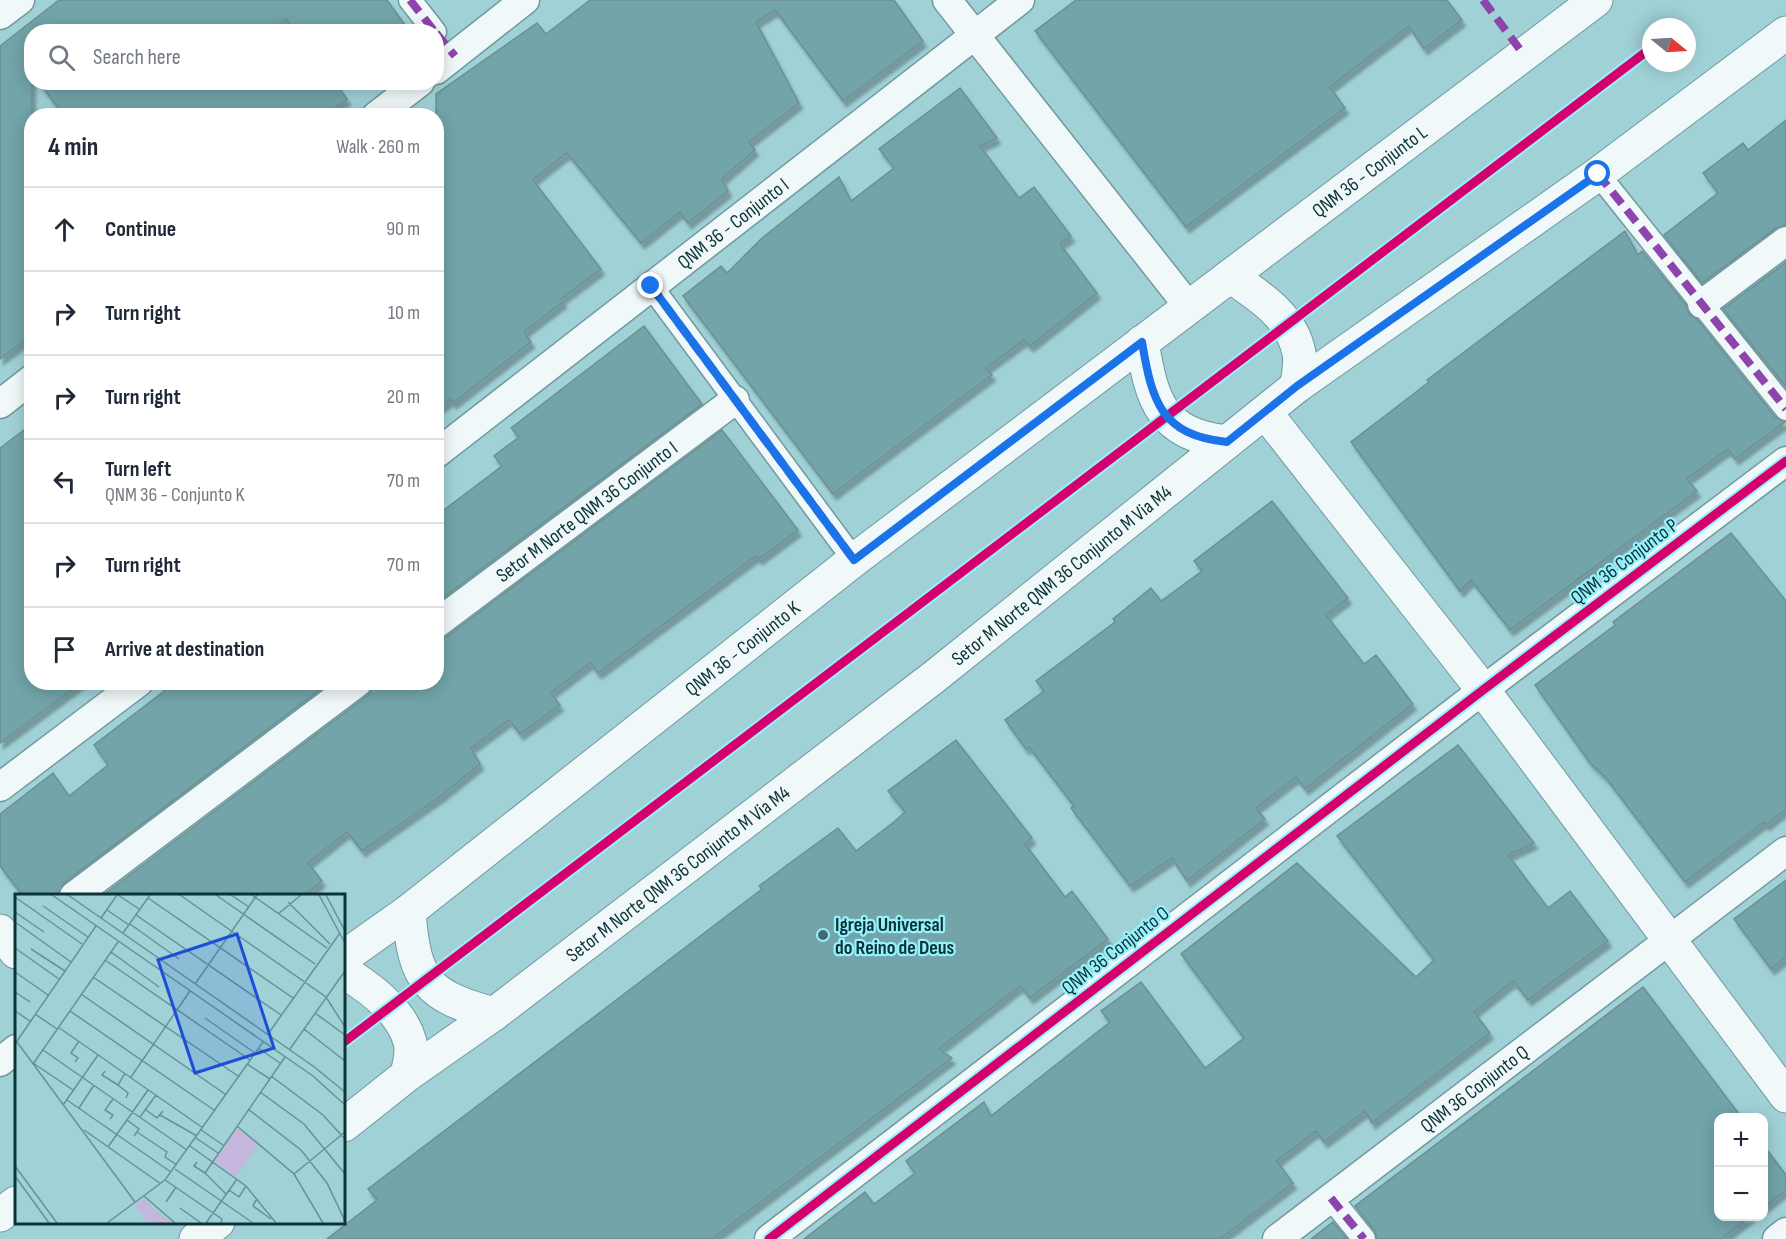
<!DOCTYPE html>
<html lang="en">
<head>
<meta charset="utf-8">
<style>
	:root { --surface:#fff; --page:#f6f6f7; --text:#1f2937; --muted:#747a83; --line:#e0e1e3 }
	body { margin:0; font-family:"Sofia Sans Condensed",sans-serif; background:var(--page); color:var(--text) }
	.controls { position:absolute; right:18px; bottom:18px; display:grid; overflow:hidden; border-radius:12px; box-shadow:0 3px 15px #0003 }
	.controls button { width:54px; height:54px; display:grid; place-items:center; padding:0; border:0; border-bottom:2px solid var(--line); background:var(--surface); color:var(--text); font:30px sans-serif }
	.compass { position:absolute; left:1642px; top:18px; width:54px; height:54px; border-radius:50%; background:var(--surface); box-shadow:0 3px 15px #0003; rotate:108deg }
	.stop { position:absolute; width:18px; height:18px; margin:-14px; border:4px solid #1a73e8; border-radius:50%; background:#fff }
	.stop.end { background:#1a73e8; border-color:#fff; box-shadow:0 2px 6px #0008 }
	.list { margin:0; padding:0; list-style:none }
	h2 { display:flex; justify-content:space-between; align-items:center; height:78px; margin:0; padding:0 24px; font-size:26px }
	h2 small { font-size:20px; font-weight:400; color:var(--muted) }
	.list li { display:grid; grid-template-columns:39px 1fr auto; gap:18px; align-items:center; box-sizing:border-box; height:84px; padding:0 24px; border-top:2px solid var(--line) }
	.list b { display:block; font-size:22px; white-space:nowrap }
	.list p { margin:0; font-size:20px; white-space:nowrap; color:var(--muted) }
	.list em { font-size:20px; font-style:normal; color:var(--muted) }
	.icon { flex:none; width:33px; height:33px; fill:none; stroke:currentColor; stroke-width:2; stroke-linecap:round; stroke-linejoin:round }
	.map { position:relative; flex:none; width:1786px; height:1239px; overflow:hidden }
	.search { position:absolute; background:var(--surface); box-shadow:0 3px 15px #0003; left:24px; top:24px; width:420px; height:66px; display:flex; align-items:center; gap:15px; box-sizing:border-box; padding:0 21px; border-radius:24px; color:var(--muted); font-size:22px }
	.panel { position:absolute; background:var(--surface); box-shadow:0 3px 15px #0003; left:24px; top:108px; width:420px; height:582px; border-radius:24px }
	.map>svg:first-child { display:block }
	.building { fill:#72a4a9; stroke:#6c9094; stroke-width:1.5; filter:url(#shadow) }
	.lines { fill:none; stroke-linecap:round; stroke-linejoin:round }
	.pedestrian-casing { stroke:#70999e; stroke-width:25 }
	.minor-casing { stroke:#70999e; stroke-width:31 }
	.tertiary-casing { stroke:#70999e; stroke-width:35 }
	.secondary-casing { stroke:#70999e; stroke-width:35 }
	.pedestrian { stroke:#f1f8f9; stroke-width:22 }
	.minor { stroke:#f1f8f9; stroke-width:28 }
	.tertiary { stroke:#f1f8f9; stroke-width:33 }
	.secondary { stroke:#f1f8f9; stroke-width:33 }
	.quiet { stroke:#8e44ad; stroke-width:8; stroke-dasharray:15 8; stroke-linecap:butt }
	.cycleway-casing { stroke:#96f1fc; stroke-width:13 }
	.cycleway { stroke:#d6006c; stroke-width:9 }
	.route { stroke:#1a73e8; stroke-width:8 }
	.poi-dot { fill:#406b70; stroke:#96f1fc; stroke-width:2 }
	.labels { text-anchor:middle; stroke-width:4.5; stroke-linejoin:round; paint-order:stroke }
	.street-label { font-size:20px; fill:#0c3438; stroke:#96f1fc }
	.poi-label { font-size:20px; font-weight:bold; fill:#0c3438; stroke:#96f1fc; text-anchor:start }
	.inset-road { fill:none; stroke:#659297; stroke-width:1.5 }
	.view { fill:#1d4ed8; fill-opacity:0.15; stroke:#1d4ed8; stroke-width:3 }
	.inset-edge { fill:none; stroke:#0c3438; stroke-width:3 }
</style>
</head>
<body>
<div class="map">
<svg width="1786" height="1239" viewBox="0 0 1786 1239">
	<defs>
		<filter id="shadow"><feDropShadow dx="3.5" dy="6" stdDeviation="1.5" flood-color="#0004"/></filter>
	</defs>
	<rect width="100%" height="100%" fill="#a0d1d7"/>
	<path class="building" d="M59,0H387L410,32H295L286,19L269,32H32V335L0,359V46Z
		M590,0H894L923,41L843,101L775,10L756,22L799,103L749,142L755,150L722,179L728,191L688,223L680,212L641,243L567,153L533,180L601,269L561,299L563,302L524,332L531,342L453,403L451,399L436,410V94L537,23L546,34Z
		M1076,0H1447L1462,20L1424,49L1409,26L1330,87L1345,108L1186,227L1035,31Z
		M39,82H335L347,99L324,116H64Z
		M960,88L997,138L980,146L1019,198L1034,187L1071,236L1060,244L1097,293L1030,346L1024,340L986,368L992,375L833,494L683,296L721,266L727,273L762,238L839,177L851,201L894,168L879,149Z
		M1786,120V225L1776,228L1702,283L1664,235L1718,193L1703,173L1743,143L1748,150Z
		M1625,231L1638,255L1642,251L1686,305L1689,314L1697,319L1775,417L1785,422L1735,459L1728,449L1687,479L1697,491L1510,630L1471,580L1460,591L1351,442L1429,382L1427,380Z
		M1786,262V387L1723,309Z
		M644,326L702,404L436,603V516L502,466L494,456L519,437L511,428Z
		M32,424V682H82L0,743V448Z
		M722,430L798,530L782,542L759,559L756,556L598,673L590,663L551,693L560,705L520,734L509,720L471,748L480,764L442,795L362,851L347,832L308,863L322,881L304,896H102L368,695L374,682H436V640L446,637Z
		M1272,501L1348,598L1326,615L1364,664L1376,655L1413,704L1305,789L1296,777L1256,808L1265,819L1187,881L1172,858L1130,886L1071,808L1074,806L1029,747L1026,749L1005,720L1044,691L1036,681L1115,622L1113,619L1151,588L1161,601L1202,571L1194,561Z
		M1731,533L1786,601V809L1766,825L1764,822L1685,882L1606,778L1590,763L1535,685L1615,625L1613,622Z
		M176,682H330L64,883L58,896H23L0,866V814L53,773L69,796L108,765L94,745Z
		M956,740L1032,838L1025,844L1065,897L1072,891L1108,939L1030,998L1020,986L939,1049L952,1058L712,1239H327L377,1200L368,1189L762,889L759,886L798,857L838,828L856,851L895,821L905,812L888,791Z
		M1458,745L1534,843L1508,855L1548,908L1570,891L1608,941L1528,1000L1513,981L1474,1012L1490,1033L1372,1123L1365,1111L1324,1142L1316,1131L1277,1161L1293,1183L1254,1213L1220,1239H804L865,1192L874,1204L915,1173L906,1161L984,1102L991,1116L1110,1022L1101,1011L1141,982L1205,1068L1244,1038L1181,954L1297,863L1416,977L1434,960L1337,836Z
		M1786,880V957L1771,969L1734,919Z
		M1643,987L1742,1118H1719V1216H1751L1721,1239H1377L1375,1231L1355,1206Z
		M1764,1146L1786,1175V1190L1764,1207Z
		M1333,1222L1347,1239H1311Z"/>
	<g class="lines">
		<g class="pedestrian-casing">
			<path id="pedestrian" d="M410,0L435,32
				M1598,174L1786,409
				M651,286L854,560
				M1331,1198L1364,1239"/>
		</g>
		<g class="minor-casing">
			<g id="minor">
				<path d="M947,0L1189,307"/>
				<path d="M0,15L20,0"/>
				<path d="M436,70L525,0"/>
				<path d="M376,116L420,82"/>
				<path d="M1702,304L1786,241"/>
				<path d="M0,404L32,379"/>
				<path id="s1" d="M436,454L1020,0"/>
				<path id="s2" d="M436,624L735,400"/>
				<path d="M0,787L139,682"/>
				<path d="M74,896L358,682"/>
				<path d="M0,1062L16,1049"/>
				<path d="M769,1239L1483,690L1786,461"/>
				<path id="s3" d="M1277,1239L1786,851"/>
				<path d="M1777,1239L1786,1232"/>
			</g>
		</g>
		<g class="tertiary-casing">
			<path id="tertiary" d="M1265,412L1483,690L1786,1096
				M0,931L16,952"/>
		</g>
		<g class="secondary-casing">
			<g id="secondary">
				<path d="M1230,276C1259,296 1292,316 1299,353C1301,363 1298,376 1297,386"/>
				<path d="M1142,342C1152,402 1161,434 1227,442"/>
				<path d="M409,911C414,980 426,996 494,1014"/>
				<path id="s4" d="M344,957L409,911L854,560L1596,0"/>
				<path d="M344,972C369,987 402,1011 410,1042C413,1053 409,1064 407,1075"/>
				<path id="s5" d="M344,1125L407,1075L494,1014L934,677L1297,386L1598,174L1786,33"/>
				<path d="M0,1215L16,1203"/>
				<path d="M196,1239L218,1222"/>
			</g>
		</g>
		<use href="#pedestrian" class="pedestrian"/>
		<use href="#minor" class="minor"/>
		<use href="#tertiary" class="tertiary"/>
		<use href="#secondary" class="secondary"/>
		<path class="quiet" d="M410,0L435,32
			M1483,0L1524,55
			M436,33L455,56
			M1598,174L1786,409
			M651,286L854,560
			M1331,1198L1364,1239"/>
		<g class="cycleway-casing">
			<path id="cycleway" d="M344,1042L1651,48
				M769,1239L1483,690L1786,461"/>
		</g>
		<use href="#cycleway" class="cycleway"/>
	</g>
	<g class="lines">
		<path class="route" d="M651,286L854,560L1142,342C1152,402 1161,435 1227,442L1297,386L1598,174"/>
	</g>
	<circle class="poi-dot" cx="823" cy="935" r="6"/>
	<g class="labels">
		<g class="street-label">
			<text dy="7" stroke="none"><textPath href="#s4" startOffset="1292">QNM 36 - Conjunto L</textPath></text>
			<text dy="7" stroke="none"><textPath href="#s1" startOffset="376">QNM 36 - Conjunto I</textPath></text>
			<text dy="7" stroke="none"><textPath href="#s2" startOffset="188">Setor M Norte QNM 36 Conjunto I</textPath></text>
			<text transform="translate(1624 561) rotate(-37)" y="7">QNM 36 Conjunto P</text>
			<text dy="7" stroke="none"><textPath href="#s5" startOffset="904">Setor M Norte QNM 36 Conjunto M Via M4</textPath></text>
			<text dy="7" stroke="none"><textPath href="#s4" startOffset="504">QNM 36 - Conjunto K</textPath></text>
			<text dy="7" stroke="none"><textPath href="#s5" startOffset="418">Setor M Norte QNM 36 Conjunto M Via M4</textPath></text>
			<text transform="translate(1115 950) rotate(-38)" y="7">QNM 36 Conjunto O</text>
			<text dy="7" stroke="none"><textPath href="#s3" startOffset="248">QNM 36 Conjunto Q</textPath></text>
		</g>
		<g class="poi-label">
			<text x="835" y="931">Igreja Universal<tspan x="835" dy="23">do Reino de Deus</tspan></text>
		</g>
	</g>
	<g transform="translate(15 894)">
		<rect width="330" height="330" fill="#a0d1d7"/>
		<path d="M222,234L244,250L221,283L199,267ZM129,304L139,315L158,329H133L120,311Z" fill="#c4b6dd"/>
		<path class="inset-road" d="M37,1L298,182L330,211M53,1L298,172L330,198M103,1L124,15M165,1L311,103L330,133M201,1L300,70M216,1L234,13M237,1L312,54M304,1L330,49M311,1L330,37M0,3L67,50M133,4L278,104M273,8L315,50M28,12L73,43M92,16L114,31M0,18L29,38M263,20L286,1M121,21L266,121M86,24L102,1M0,28L56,68M115,30L164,65M108,39L135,1M0,54L44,85M16,55L50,77M96,58L144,93M90,66L235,166M0,78L33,101M78,83L223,182M180,90L242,1M0,98L15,108M66,100L210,200M0,117L15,127M55,117L199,216M300,119L330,141M20,120L42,135M190,124L240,159M43,133L188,234M289,135L330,167M253,140L325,39M2,148L120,308M0,150L81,32M243,154L265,169M275,155L330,77M28,156L172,256M60,168L63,164L56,159L64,147M18,169L58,196M18,170L103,48M232,170L255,185M90,177L87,181L103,191M110,179L103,191L113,199L111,204M256,182L308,221L330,245M116,183L175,97M245,198L289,230L330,280M52,206L156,278M48,211L83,161M64,214L79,191M233,215L286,256L312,289L330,327M131,216L142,224L148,217M145,221L182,242M125,223L141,201M95,225L98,221L90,216L98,205M112,226L124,235L119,242M222,232L279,280L308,329M69,236L146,290M186,236L208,251M122,238L152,258L150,263L162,271M181,244L203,259M175,252L231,292L261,329M93,253L133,196M182,268L179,272L190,279M0,272L42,329M160,275L238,329M279,280L330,238M0,282L34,329M150,286L207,325L206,329M214,296L224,303L231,292M211,300L190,279L270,163M129,302L160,329M242,304L238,312L256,325M151,308L161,293M165,314L186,329M92,329L150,286L248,148M191,329L222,285"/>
		<path class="view" d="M222,40L259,154L180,179L143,66Z"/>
		<rect width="330" height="330" class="inset-edge"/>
	</g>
</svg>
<div class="controls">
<button>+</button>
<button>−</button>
</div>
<svg class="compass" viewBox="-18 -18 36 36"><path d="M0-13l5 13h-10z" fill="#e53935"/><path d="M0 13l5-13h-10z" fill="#747a83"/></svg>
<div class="stop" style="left:1598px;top:174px"></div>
<div class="stop end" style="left:651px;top:286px"></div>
<div class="search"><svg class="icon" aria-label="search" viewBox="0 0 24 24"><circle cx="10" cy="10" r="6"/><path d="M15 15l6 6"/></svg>Search here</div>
<section class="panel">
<h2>4 min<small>Walk · 260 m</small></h2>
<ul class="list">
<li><svg class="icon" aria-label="ahead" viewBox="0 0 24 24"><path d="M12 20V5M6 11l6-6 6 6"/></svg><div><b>Continue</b></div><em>90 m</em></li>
<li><svg class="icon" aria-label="right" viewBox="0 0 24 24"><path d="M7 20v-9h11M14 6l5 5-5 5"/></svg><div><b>Turn right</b></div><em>10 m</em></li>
<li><svg class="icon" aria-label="right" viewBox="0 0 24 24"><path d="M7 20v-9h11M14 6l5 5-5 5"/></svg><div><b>Turn right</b></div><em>20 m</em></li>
<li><svg class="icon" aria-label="left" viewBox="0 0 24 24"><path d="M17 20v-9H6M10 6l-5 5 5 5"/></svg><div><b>Turn left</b><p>QNM 36 - Conjunto K</p></div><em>70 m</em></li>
<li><svg class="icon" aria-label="right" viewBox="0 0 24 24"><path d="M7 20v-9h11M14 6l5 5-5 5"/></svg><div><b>Turn right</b></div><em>70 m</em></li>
<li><svg class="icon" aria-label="arrive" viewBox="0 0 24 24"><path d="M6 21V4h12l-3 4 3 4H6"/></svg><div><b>Arrive at destination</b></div></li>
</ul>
</section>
</div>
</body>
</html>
